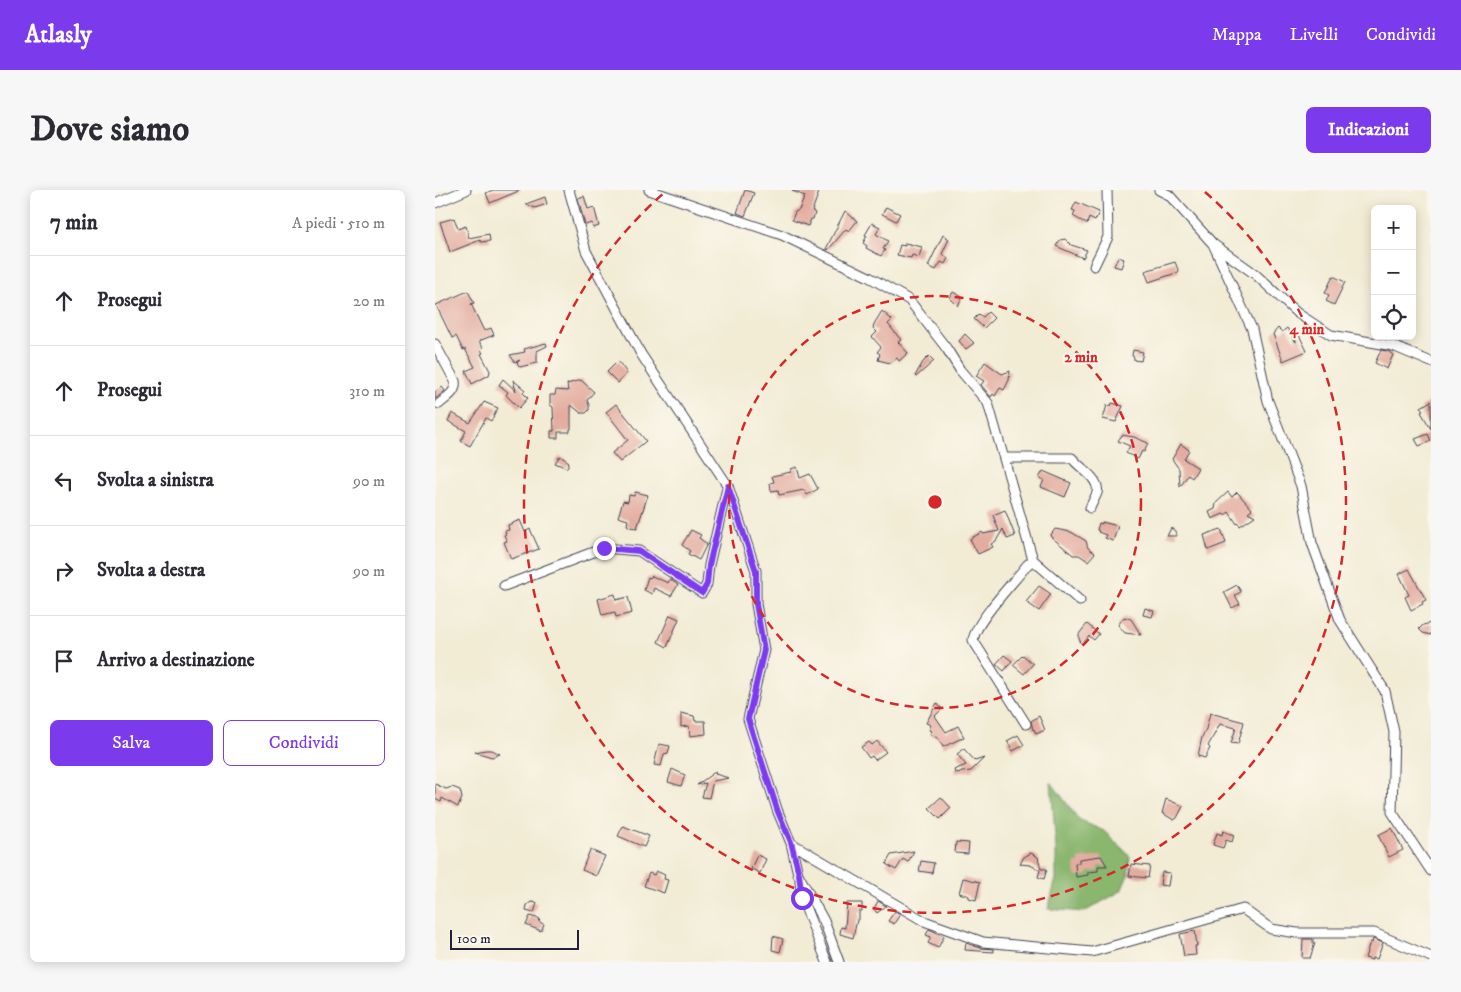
<!DOCTYPE html>
<html lang="it">
<head>
<meta charset="utf-8">
<style>
	:root { --surface:#fff; --page:#f7f7f7; --text:#2b2b33; --muted:#7c7c81; --line:#e1e1e2; --accent:#7c3aed }
	body { margin:0; font-family:"IM FELL DW Pica",serif; background:var(--page); color:var(--text) }
	.controls { position:absolute; right:15px; top:15px; display:grid; overflow:hidden; border-radius:8px; box-shadow:0 2px 12px #0003 }
	.controls button { width:45px; height:45px; display:grid; place-items:center; padding:0; border:0; border-bottom:1px solid var(--line); background:var(--surface); color:var(--text); font:25px sans-serif }
	.scale { position:absolute; left:15px; bottom:12px; width:129px; box-sizing:border-box; padding-left:5px; border:2px solid #22223b; border-top:0; font-size:14px; line-height:18px; white-space:nowrap; color:#22223b; -webkit-text-stroke:4px #fbf7ec; paint-order:stroke }
	.stop { position:absolute; width:15px; height:15px; margin:-11px; border:4px solid #7c3aed; border-radius:50%; background:#fff }
	.stop.end { background:#7c3aed; border-color:#fff; box-shadow:0 1px 5px #0008 }
	.list { margin:0; padding:0; list-style:none }
	h2 { display:flex; justify-content:space-between; align-items:center; height:65px; margin:0; padding:0 20px; font-size:21px }
	h2 small { font-size:16px; font-weight:400; color:var(--muted) }
	.list li { display:grid; grid-template-columns:32px 1fr auto; gap:15px; align-items:center; box-sizing:border-box; height:90px; padding:0 20px; border-top:1px solid var(--line) }
	.list b { display:block; font-size:19px; white-space:nowrap }
	.list em { font-size:16px; font-style:normal; color:var(--muted) }
	.actions { display:flex; gap:10px; padding:15px 20px }
	.actions a { flex:1; padding:11px 0; border:1px solid var(--accent); border-radius:8px; text-align:center; font-size:18px; color:var(--accent) }
	.actions .main { background:var(--accent); color:#fff }
	.icon { flex:none; width:28px; height:28px; fill:none; stroke:currentColor; stroke-width:2; stroke-linecap:round; stroke-linejoin:round }
	.map { position:relative; flex:none; width:996px; height:772px; overflow:hidden; border-radius:8px }
	header { display:flex; align-items:center; gap:30px; box-sizing:border-box; height:70px; padding:0 25px; background:var(--accent); color:#fff }
	header strong { font-size:24px }
	nav { display:flex; gap:28px; margin-inline-start:auto; font-size:18px }
	.intro { display:flex; align-items:center; justify-content:space-between; box-sizing:border-box; height:120px; padding:0 30px }
	h1 { margin:0; font-size:35px }
	.button { padding:12px 22px; border-radius:8px; background:var(--accent); color:#fff; font-size:18px; font-weight:700 }
	main { display:flex; gap:30px; padding:0 30px }
	aside { flex:1; background:var(--surface); border-radius:8px; box-shadow:0 2px 12px #0003 }
	.map>svg:first-child { display:block }
	.forest { fill:#8ab66e; stroke:#566c54 }
	.building { fill:#e3ac9f }
	.lines { fill:none; stroke-linecap:round; stroke-linejoin:round }
	.minor-casing { stroke:#414052; stroke-width:11 }
	.minor { stroke:#fff; stroke-width:9 }
	.route { stroke:#7c3aed; stroke-width:6 }
	.ring { fill:none; stroke:#d62828; stroke-width:2.5; stroke-dasharray:9 6 }
	.centre { fill:#d62828; stroke:#fbf7ec; stroke-width:2.5 }
	.ring-label { font-size:15px; text-anchor:middle; font-weight:bold; fill:#d62828; stroke:#fbf7ec; stroke-width:4; stroke-linejoin:round; paint-order:stroke }
</style>
</head>
<body>
<header>
<strong>Atlasly</strong>
<nav><a>Mappa</a><a>Livelli</a><a>Condividi</a></nav>
</header>
<div class="intro"><h1>Dove siamo</h1><a class="button">Indicazioni</a></div>
<main>
<aside>
<h2>7 min<small>A piedi · 510 m</small></h2>
<ul class="list">
<li><svg class="icon" aria-label="ahead" viewBox="0 0 24 24"><path d="M12 20V5M6 11l6-6 6 6"/></svg><div><b>Prosegui</b></div><em>20 m</em></li>
<li><svg class="icon" aria-label="ahead" viewBox="0 0 24 24"><path d="M12 20V5M6 11l6-6 6 6"/></svg><div><b>Prosegui</b></div><em>310 m</em></li>
<li><svg class="icon" aria-label="left" viewBox="0 0 24 24"><path d="M17 20v-9H6M10 6l-5 5 5 5"/></svg><div><b>Svolta a sinistra</b></div><em>90 m</em></li>
<li><svg class="icon" aria-label="right" viewBox="0 0 24 24"><path d="M7 20v-9h11M14 6l5 5-5 5"/></svg><div><b>Svolta a destra</b></div><em>90 m</em></li>
<li><svg class="icon" aria-label="arrive" viewBox="0 0 24 24"><path d="M6 21V4h12l-3 4 3 4H6"/></svg><div><b>Arrivo a destinazione</b></div></li>
</ul>
<div class="actions"><a class="main">Salva</a><a>Condividi</a></div>
</aside>
<div class="map">
<svg width="996" height="772" viewBox="0 0 996 772">
	<rect width="100%" height="100%" fill="#fbf7ec"/>
	<filter id="ink" filterUnits="userSpaceOnUse"><feTurbulence type="fractalNoise" baseFrequency=".02" numOctaves="2"/><feDisplacementMap in="SourceGraphic" scale="10" xChannelSelector="R" yChannelSelector="G"/><feConvolveMatrix kernelMatrix="1 2 1 2 8 2 1 2 1" color-interpolation-filters="sRGB"/></filter>
	<filter id="wash" filterUnits="userSpaceOnUse"><feTurbulence type="fractalNoise" baseFrequency=".0096" numOctaves="4" result="noise"/><feDisplacementMap in="SourceGraphic" scale="20" xChannelSelector="R" yChannelSelector="G"/><feGaussianBlur stdDeviation="1.12" result="paint"/><feColorMatrix in="noise" values="0 0 0 0 0 0 0 0 0 0 0 0 0 0 0 0 0 1.4 0 .05"/><feComposite in="paint" operator="in"/></filter>
	<g filter="url(#wash)">
		<rect width="100%" height="100%" fill="#f2ecd5"/>
		<path class="forest" d="M616,592L644,630L669,641L695,666L693,685L686,701L649,722L613,719L621,689V658Z"/>
		<g id="blocks">
			<path class="building" d="M58,0H86L55,13L51,3Z
				M310,0L319,3L310,26L302,23Z
				M378,0L384,2L377,21L380,23L378,29H376L373,36L357,30L360,22L364,20L370,6L357,1Z
				M149,6L153,19L159,17L164,36L158,38L157,33L150,35L143,8Z
				M110,7L112,14L100,18L91,14Z
				M641,12L664,22L660,31L654,28L652,34L638,26L640,21L637,20Z
				M451,17L465,24L461,31L447,24Z
				M410,21L422,31L414,41L411,39L393,60L391,59Z
				M19,28L23,39L31,36L34,48L54,44L55,51L46,52L45,50L15,62L5,32Z
				M437,33L445,37L441,44L453,51L448,59L450,60L446,66L431,58L432,56L428,53L432,46L430,45Z
				M508,45L514,49L507,64L513,68L510,74L506,72L501,80L493,76Z
				M630,49L636,55L652,60L648,68L621,56L625,50Z
				M470,53L487,57L484,67L477,65L476,68L462,65L465,55L470,56Z
				M683,67L689,69L686,78L679,76Z
				M740,72L744,82L714,92L710,81Z
				M898,86L910,92L899,115L891,111L894,105L890,103Z
				M33,101L39,113L36,114L49,141L56,138L59,145L44,151L48,158L46,160L48,163L46,164L55,181L54,185L37,194L31,181L40,177L30,159L28,160L21,146L17,148L1,115Z
				M518,102L527,107L523,116L515,108Z
				M447,121L457,130L453,134L466,150L463,152L473,163L464,171L462,168L455,173L443,170L445,164L442,162L446,157L437,147L442,142L438,138L439,134Z
				M553,122L559,128L549,138L539,129L544,124L548,127Z
				M843,138L847,142L852,138L861,152L860,145L863,143L872,161L848,171L838,144Z
				M530,144L539,153L531,159L524,151Z
				M111,153L112,156L102,161V173L85,177L82,173L85,170L80,172L75,165L90,162L89,159Z
				M698,160L708,162L706,171L699,170V167L697,166Z
				M946,160L953,161L958,165L952,179L940,173Z
				M494,166L499,171L481,187L480,186L488,172Z
				M183,171L192,183L183,193L172,182Z
				M550,172L567,184L575,181L574,190L569,200L565,198L560,206L558,204L556,207L546,195L549,191L541,186Z
				M68,189L81,201L78,190L90,200L88,203L93,208L84,218L71,205L73,202L64,195Z
				M146,190L159,202L152,210L154,215V220L151,223H146L136,215V239H135V242H123V248H116V241H119L118,217L115,215V205H120L121,200L133,201L132,194Z
				M7,197L10,201L0,209V202Z
				M996,211V239L986,222L988,221L986,217Z
				M49,212L63,218L56,231L51,228L35,256L26,251L31,241L13,231L17,223L35,233Z
				M677,213L688,216L681,232L668,229L672,215L676,216Z
				M181,214L211,251L185,272L177,263L193,250L171,222Z
				M993,244L996,251L984,256L980,249Z
				M687,245L699,247L713,253L709,262L707,261L703,269L691,263L695,256L683,251Z
				M746,254L754,260L749,269L763,278L757,288L753,285L745,297L744,279L737,269Z
				M125,266L134,272L132,278L120,273Z
				M362,277L365,288L375,284L383,299L372,305L369,300L344,305L343,300L336,301L335,293L339,292L337,286L356,282V279Z
				M608,281L636,293L630,307L606,297L609,290L604,288Z
				M200,302L213,305L202,338L195,337L192,335L193,330L183,327L188,311L193,312L194,305L199,306Z
				M793,302L797,307L802,302L817,319L813,322L820,326L805,336L803,333L802,334L794,322L790,325L788,324L777,329L774,322L780,319L781,313Z
				M570,320L580,346L572,349L568,339L561,351L556,354L558,357L543,364L535,349L547,342L548,344L564,341L558,325Z
				M85,330L90,342L95,339L104,359L76,369L69,352L72,351L69,345L71,344L70,341L74,340L73,335Z
				M667,332L683,336L678,351L670,348L671,345L663,342L664,341L662,340L664,333L667,334Z
				M736,338L740,341L742,346H732Z
				M620,339L636,342L651,351L653,358L660,363L653,371L644,365H638L615,346Z
				M786,339L791,353L773,360L769,345Z
				M256,340L266,345L264,348L272,354L264,370L253,364L255,361L247,355Z
				M974,379L991,410L987,412L988,414L976,420L970,407L974,405L964,384Z
				M217,386L233,393L235,389L243,395L236,406L219,398L217,404L209,400L213,387L215,388Z
				M802,395L806,402L800,405L805,414L797,418L789,402Z
				M604,396L616,404L604,421L591,412Z
				M180,404L181,410L193,407L197,423L181,427L180,422L167,425L163,409Z
				M710,418L719,421L717,427L708,425Z
				M235,425L244,429L232,457L223,452Z
				M689,427L696,429L706,445L690,443L683,435Z
				M996,433V445L988,443L984,439L988,435Z
				M652,434L664,444L659,450L654,446L647,454L644,449V444Z
				M569,465L577,471L569,481L561,474Z
				M588,465L598,474L589,484L578,475Z
				M502,513L507,519L500,526L511,542L523,536L529,547L508,557L504,549L495,544L497,541L494,540L496,535L491,533Z
				M246,523L259,526L260,531H270L271,544L255,546L254,536L246,537Z
				M775,523L809,532L803,554L796,553L801,538L785,534L773,556L775,558L770,568L763,566L767,547L771,539Z
				M604,526L610,540L601,544L599,539L598,540L596,531Z
				M583,545L589,555L578,561L572,551Z
				M442,551L451,562L440,570L437,566L434,568L426,557L434,552L437,555Z
				M224,554L235,556L233,563L229,564L226,576L219,575Z
				M529,559L540,571L549,568L536,581L520,583L519,580L531,575L522,564Z
				M51,560H57L65,564L57,567L40,562Z
				M237,579L250,585L246,596L233,592Z
				M281,581L280,584L294,588L278,591L274,608L267,607L271,593L262,595Z
				M0,594L11,599L17,597L25,600L27,608L23,617L7,608L6,612L0,609Z
				M506,607L516,618L505,629L494,618Z
				M731,609L748,616L742,628L739,630L727,623Z
				M188,636L214,646L209,657L183,646Z
				M957,638L968,660L954,667L943,645Z
				M788,641L799,645L797,652L791,650L788,658L778,655L782,643L787,645Z
				M521,652L534,653L533,664L520,663Z
				M155,660L170,666L161,686L147,680Z
				M479,661L473,672L468,669L461,680L451,674L456,665Z
				M596,663L603,667L606,679H612L609,689L603,687L605,680L595,675L585,674L589,667Z
				M322,665L331,669L325,683L316,679Z
				M666,666L672,676H663V681L653,682V685L641,687L640,673H644V669Z
				M486,671L499,673L497,683L484,681Z
				M696,674L715,676L713,688L694,686Z
				M221,681L230,685L229,689L233,690L229,703L209,696L214,683L219,685Z
				M727,682L735,683L733,696L725,695Z
				M528,688L545,692L541,710L534,708V706L524,703Z
				M443,711L451,716L442,723L439,719Z
				M96,712L102,713L99,723L91,721L92,715Z
				M412,713H427V721H424V730H422L418,748L405,744L406,737L410,738Z
				M460,721L465,724L459,734L453,731Z
				M95,726L105,729L104,732L109,734L106,741L91,735Z
				M494,739L509,746L503,758L493,753L496,747L491,745Z
				M760,741L762,756H760L761,765L749,766L745,744Z
				M338,746L348,749L345,762L337,760Z
				M868,749H878V753H880L875,768H867Z
				M938,749L948,753L942,769L937,768V770L930,768L935,752L937,753Z
				M531,753L546,758L559,759V762L530,760Z"/>
		</g>
	</g>
	<g filter="url(#ink)">
		<use href="#blocks" fill-opacity="0" stroke="#414052" stroke-width="1"/>
		<g class="lines">
			<g class="minor-casing">
				<path id="minor" d="M134,0L151,61L206,164L293,296L321,381V414L329,460L313,529L343,622L356,653L363,684L389,731L404,772
					M214,0L347,45L434,87L474,110L512,159L525,180L553,213L598,370L592,375C579,392 541,431 538,450L591,534
					M724,0L734,5L778,54L820,84L862,123L896,145L958,156L996,172
					M0,13L31,0
					M778,54L817,139L833,211L866,296L877,353L905,430L950,501L959,542L957,622L996,681
					M659,76L673,47L672,0
					M0,154L20,191C22,202 12,207 4,214
					M569,268H637C644,278 666,289 662,303C660,308 657,313 655,318
					M598,370L645,411
					M69,396L169,358L204,361L267,403L272,394L274,375L292,298
					M356,653L489,731L548,752L657,762L808,719L836,739L862,743H939L996,767
					M365,691L367,709L392,772"/>
			</g>
			<use href="#minor" class="minor"/>
		</g>
	</g>
	<g class="lines" filter="url(#ink)">
		<path class="route" d="M169,358L204,361L267,403L272,394L274,375L293,296L321,381V414L329,460L313,529L343,622L356,652L364,684L367,708"/>
	</g>
	<g class="ring">
		<circle cx="500" cy="312" r="206"/>
		<path d="M770 2A411 411 0 1 1 230 2"/>
	</g>
	<circle cx="500" cy="312" r="8" class="centre"/>
	<g class="ring-label">
		<text x="872" y="144">4 min</text>
		<text x="646" y="172">2 min</text>
	</g>
</svg>
<div class="controls">
<button>+</button>
<button>−</button>
<button><svg class="icon" aria-label="locate" viewBox="0 0 24 24"><circle cx="12" cy="12" r="6"/><path d="M12 2v4M12 18v4M2 12h4M18 12h4"/></svg></button>
</div>
<div class="scale">100 m</div>
<div class="stop" style="left:367px;top:708px"></div>
<div class="stop end" style="left:169px;top:358px"></div>
</div>
</main>
</body>
</html>
